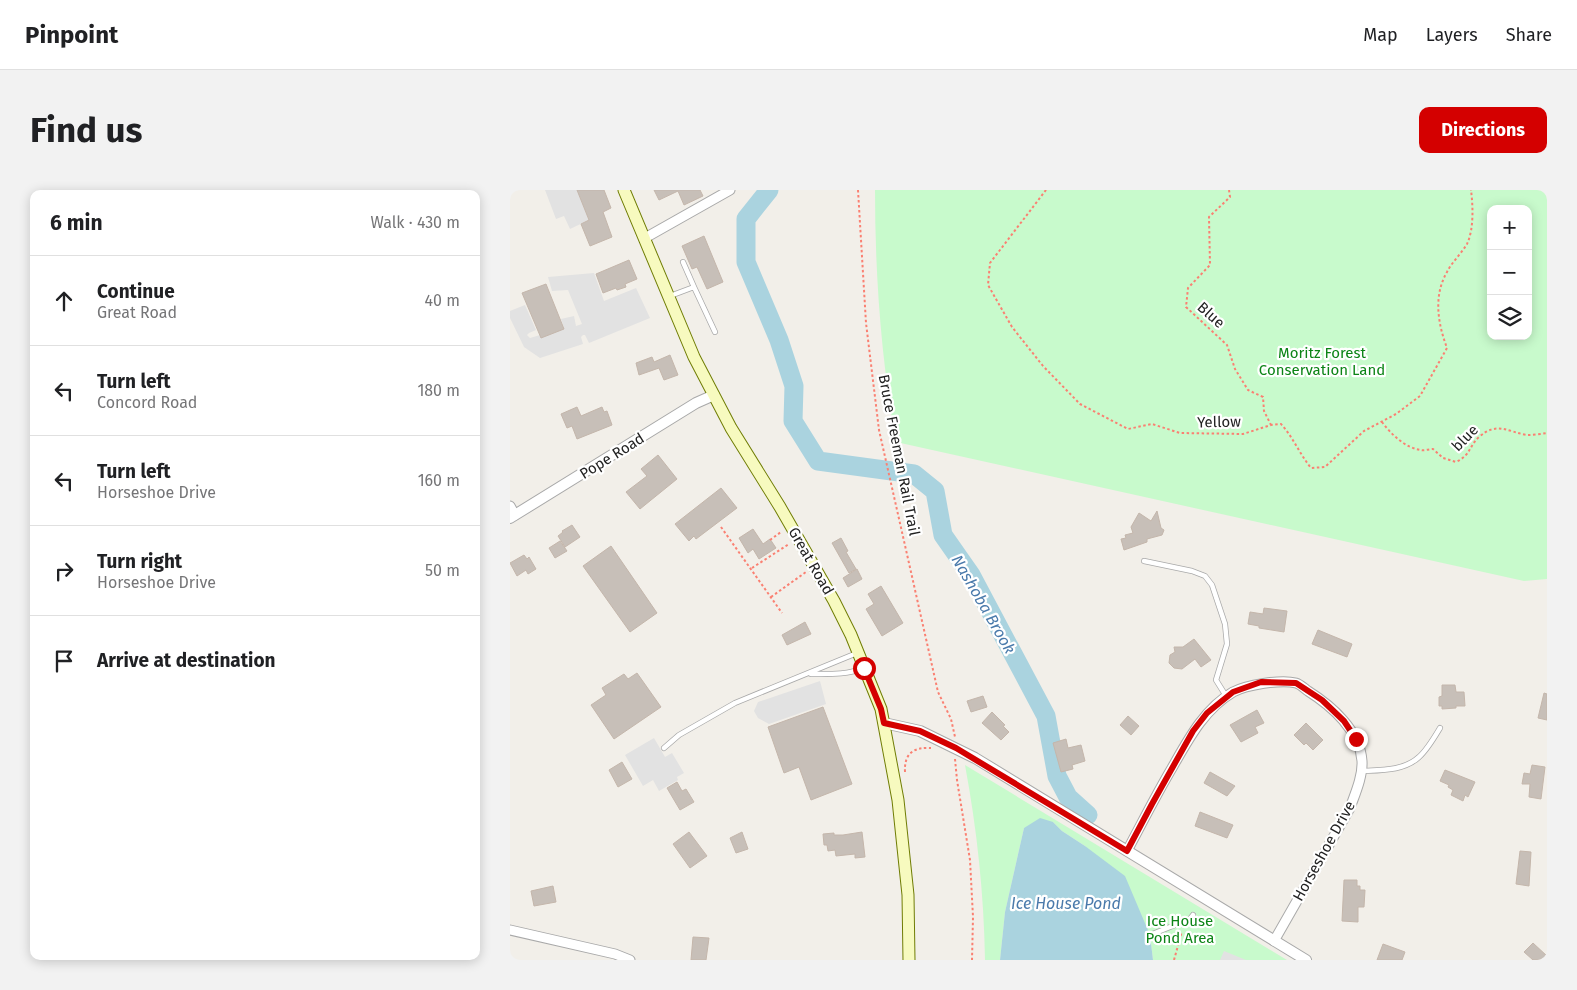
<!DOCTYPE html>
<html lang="en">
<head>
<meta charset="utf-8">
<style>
	:root { --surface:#fff; --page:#f2f2f2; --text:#202124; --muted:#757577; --line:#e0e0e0; --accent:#d40000 }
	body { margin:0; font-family:"Fira Sans",sans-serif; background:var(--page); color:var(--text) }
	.controls { position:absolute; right:15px; top:15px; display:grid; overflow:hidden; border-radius:10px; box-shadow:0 2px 12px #0003 }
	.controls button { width:45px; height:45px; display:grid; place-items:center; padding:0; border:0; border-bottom:1px solid var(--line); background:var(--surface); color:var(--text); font:25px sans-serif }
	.stop { position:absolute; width:15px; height:15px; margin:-11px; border:4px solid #d40000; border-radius:50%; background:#fff }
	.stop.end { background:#d40000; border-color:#fff; box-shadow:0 1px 5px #0008 }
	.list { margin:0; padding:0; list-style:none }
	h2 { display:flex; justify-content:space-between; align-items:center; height:65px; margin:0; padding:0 20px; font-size:21px }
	h2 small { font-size:16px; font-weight:400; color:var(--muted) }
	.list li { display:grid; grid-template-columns:32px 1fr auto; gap:15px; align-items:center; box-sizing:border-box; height:90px; padding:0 20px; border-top:1px solid var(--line) }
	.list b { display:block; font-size:19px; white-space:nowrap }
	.list p { margin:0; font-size:16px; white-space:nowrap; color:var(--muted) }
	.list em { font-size:16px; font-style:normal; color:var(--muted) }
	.icon { flex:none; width:28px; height:28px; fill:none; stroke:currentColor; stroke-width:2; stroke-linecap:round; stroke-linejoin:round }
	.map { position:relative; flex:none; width:1037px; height:770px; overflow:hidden; border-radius:10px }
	header { display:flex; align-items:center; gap:30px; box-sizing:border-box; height:70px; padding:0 25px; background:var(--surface); border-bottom:1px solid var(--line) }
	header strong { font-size:24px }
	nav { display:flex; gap:28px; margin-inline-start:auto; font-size:18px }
	.intro { display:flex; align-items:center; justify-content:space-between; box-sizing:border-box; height:120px; padding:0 30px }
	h1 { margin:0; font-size:35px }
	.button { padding:12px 22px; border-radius:10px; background:var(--accent); color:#fff; font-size:18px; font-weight:700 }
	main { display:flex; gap:30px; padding:0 30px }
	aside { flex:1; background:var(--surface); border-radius:10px; box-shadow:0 2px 12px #0003 }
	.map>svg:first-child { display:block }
	.park { fill:#c8facc; fill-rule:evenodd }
	.parking { fill:#e2e2e2 }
	.water { fill:#aad3df }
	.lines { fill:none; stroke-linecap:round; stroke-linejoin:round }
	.river { stroke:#aad3df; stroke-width:19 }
	.building { fill:#c7bfb8; stroke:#c4b6ab }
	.service-casing { stroke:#a9a9a9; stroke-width:6 }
	.minor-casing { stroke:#a9a9a9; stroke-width:11 }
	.tertiary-casing { stroke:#a9a9a9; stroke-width:12 }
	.secondary-casing { stroke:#707d05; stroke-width:13 }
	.path { stroke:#fa8072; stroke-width:2; stroke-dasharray:2.5 2.5; stroke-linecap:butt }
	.service { stroke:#fff; stroke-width:4.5 }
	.minor { stroke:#fff; stroke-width:9 }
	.tertiary { stroke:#fff; stroke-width:10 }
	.secondary { stroke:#f7fabf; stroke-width:11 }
	.route { stroke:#d40000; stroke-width:6 }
	.labels { text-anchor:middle; stroke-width:4.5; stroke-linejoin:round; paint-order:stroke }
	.street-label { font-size:15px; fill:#222; stroke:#fff }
	.park-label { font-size:15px; fill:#0c8416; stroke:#fff }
	.water-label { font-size:16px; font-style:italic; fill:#4a7aab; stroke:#fff }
</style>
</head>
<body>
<header>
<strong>Pinpoint</strong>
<nav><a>Map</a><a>Layers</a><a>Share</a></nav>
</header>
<div class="intro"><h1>Find us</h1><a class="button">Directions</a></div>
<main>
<aside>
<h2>6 min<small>Walk · 430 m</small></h2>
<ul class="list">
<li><svg class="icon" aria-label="ahead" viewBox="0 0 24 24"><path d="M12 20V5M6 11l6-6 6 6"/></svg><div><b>Continue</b><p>Great Road</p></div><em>40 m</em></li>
<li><svg class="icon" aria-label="left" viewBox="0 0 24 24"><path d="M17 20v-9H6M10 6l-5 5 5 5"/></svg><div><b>Turn left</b><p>Concord Road</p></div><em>180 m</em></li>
<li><svg class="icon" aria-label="left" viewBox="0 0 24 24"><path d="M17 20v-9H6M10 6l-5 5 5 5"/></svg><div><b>Turn left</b><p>Horseshoe Drive</p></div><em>160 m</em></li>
<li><svg class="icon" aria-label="right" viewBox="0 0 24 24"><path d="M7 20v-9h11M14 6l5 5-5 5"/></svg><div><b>Turn right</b><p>Horseshoe Drive</p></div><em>50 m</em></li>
<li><svg class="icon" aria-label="arrive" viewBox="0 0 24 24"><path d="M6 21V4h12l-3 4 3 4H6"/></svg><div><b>Arrive at destination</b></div></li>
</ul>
</aside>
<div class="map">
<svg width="1037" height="770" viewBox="0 0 1037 770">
	<rect width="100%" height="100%" fill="#f2efe9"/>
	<path class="park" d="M365,0H1037V389L1014,391L386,252C371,168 365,85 365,0ZM981,19H1018V146H981Z
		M455,575L777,770H643L640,745L575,656L552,641L543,632L514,638L495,722L490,770H475C474,704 467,640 455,575Z"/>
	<path class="parking" d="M35,0H67L79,30L60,39L54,26L46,29Z
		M84,83L94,111L126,98L140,128L79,153L75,145H73L71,147L73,154L30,168L14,157L0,128V121L15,115L26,140L19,143L17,145L20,148L54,138L51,129L64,126L66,136L72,134L58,100L42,101L38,87Z
		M310,491L316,514L259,534L248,528L244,521L248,512Z
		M144,548L155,567L162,563L174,583L167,587L168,590L149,601L143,590L133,596L115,565Z
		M714,761L736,770H710Z"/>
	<path class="water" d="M530,628L543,632L552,641L575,656L615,686L640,745L643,770H490L495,722L514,638Z"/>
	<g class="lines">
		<path class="river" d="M259,0L236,29V72L269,150L284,196L283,231L308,271L404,284L425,301L433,345L461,385L536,526L547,586L558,607L578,625"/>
	</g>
	<path class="building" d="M67,0H94L101,18L93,22L102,47L80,56L71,34L79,30Z
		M144,0H190L193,6L174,15L168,1L149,10Z
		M194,46L213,92L197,99L187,77L182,79L172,56Z
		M119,70L127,89L115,94L116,97L107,100L106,98L93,103L86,84Z
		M36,94L54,139L31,148L12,103Z
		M160,165L168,185L154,190L149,178L129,185L126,173L142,167L144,172Z
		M67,217L71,226L92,217L94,222L97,221L102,235L67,249L62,236L57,238L51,224Z
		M148,265L167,289L130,319L116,302L137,286L131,279Z
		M211,298L227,318L186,349L184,346L179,351L165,334Z
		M647,321L651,338L654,340L652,345L637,349V352L614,360L611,349L616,348L615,345L623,343L621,337L629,323L641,331Z
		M62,335L70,347L55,357L48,346L53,342L52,341Z
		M243,339L253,354L260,349L266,358L249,369L243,359L238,363L229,348Z
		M331,348L338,361L336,362L346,379L339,383L322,353Z
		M50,351L57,361L45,368L39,358Z
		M101,356L147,423L120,442L73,376Z
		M14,365L17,369L19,367L26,379L18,384L16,380L7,386L0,373Z
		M347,379L352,389L338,397L333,388Z
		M371,396L393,433L372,446L356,419L364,414L358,404Z
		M754,418L777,421L774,442L749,438V436L738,434L740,422L753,424Z
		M295,432L301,444L277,455L272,445Z
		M808,440L842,454L837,467L802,454Z
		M684,449L701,470L691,477L685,469L672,479L664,478L659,473L660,465L665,462L664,457H673Z
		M127,483L151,517L104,549L81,515L96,505L92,498L114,484L118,489Z
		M932,495H945L946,502H954L955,516H946V518L932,519V516H929V507L932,506Z
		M1034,503L1037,504V530L1028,528Z
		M473,506L477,517L461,522L457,511Z
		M313,517L342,594L301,610L289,577L274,583L258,537Z
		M747,520L754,533L745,537L748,543L731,552L720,535Z
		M482,522L495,535L493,536L499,542L491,550L472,533Z
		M618,526L629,536L621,545L610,535Z
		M796,533L813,550L803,560L796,553L794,555L784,545Z
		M556,549L558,558L571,555L575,571L562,575L563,579L551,582L543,553Z
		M112,572L122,589L108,597L99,580Z
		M1022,575L1035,577L1031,609L1019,607L1020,594H1012L1014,583L1020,584Z
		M935,580L965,592L958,607L955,605L953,611L941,605L943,600L938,597L939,595L930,591Z
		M700,582L725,596L717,606L694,593Z
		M167,592L172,601L176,599L184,612L170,620L157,598Z
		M690,622L723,635L717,648L685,636Z
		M179,642L197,666L180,678L163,654Z
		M232,642L238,659L226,663L220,648Z
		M352,642L355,667L345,668V664L326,666L325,660L318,661L317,655H314L313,644L324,643V645H333Z
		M1010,661L1021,662L1019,696L1006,694Z
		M834,690H847V696H850V700H855L854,717H848V732L832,731Z
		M43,696L46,712L24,716L21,701Z
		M183,747L199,748L196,770H181Z
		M1023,753L1037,766V770H1023L1014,762Z
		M873,754L895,762L892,770H867Z"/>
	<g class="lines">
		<g class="service-casing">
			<path id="service" d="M173,72L184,97
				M160,106L184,97L205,142
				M634,371L682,381L695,386L702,395L715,434L717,454L706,490L716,506
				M301,484C319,484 337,485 354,478
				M154,558L169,545L225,513L347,463
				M851,581C871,580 894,581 909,567C917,560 924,548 930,538
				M640,745L680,729L683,725"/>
		</g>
		<g class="minor-casing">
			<path id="minor" d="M135,48L220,0
				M0,316L5,325
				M617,661C632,633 646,605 662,578C678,550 694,519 723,502C736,495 771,489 786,493C790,494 795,499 798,501C822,516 850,541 852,571C853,586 845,604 840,618L764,751
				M0,740L105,764L120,770"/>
		</g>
		<g class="tertiary-casing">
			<path id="tertiary" d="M0,328L186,213L204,205
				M374,533L410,541L465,568L796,770"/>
		</g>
		<g class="secondary-casing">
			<path id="secondary" d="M114,0L184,167L221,238L270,317L324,411L341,445L371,519L388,610L398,705L399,770"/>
		</g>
		<path class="path" d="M348,0L356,133L369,240L428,502L441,529L445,547
			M536,0L480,73L478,95L502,137L533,176L570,214L618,239L642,234L670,243L733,244L761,235L771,234C783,247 789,263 801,278L815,277L854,241L886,224L910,206L937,158C928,134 923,106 937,82C942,72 951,64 957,54C964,39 963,16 961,0
			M719,0L720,7L699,27L700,75L678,98L676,117L717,155L725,179L738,200L753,207L754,221L761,235
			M872,232C881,244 895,258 911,260C914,261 919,259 923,259L933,268L946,272C961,265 959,256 969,247C987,231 998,242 1017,245C1023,245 1031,244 1037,243
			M211,337L272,423
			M260,350L271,342
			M242,378L279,354
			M261,407L296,382
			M445,569L447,590L460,670L463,727L462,770
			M395,582C394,563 404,557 421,558
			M664,770L672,741"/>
		<use href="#service" class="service"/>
		<use href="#minor" class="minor"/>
		<use href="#tertiary" class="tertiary"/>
		<use href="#secondary" class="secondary"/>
	</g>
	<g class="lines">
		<path class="route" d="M354,478L371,519L374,533L410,541L446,558L617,661L642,614L683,541L697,523L723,502L751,492L786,493L812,510L834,531L846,549"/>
	</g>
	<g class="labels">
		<g class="street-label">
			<text transform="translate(701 125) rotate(42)" y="5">Blue</text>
			<text transform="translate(709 232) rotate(-1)" y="5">Yellow</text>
			<text transform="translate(955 248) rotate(-46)" y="5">blue</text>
			<text transform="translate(389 265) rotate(79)" y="5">Bruce Freeman Rail Trail</text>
			<text transform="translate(102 266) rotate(-32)" y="5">Pope Road</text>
			<text transform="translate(301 371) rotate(60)" y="5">Great Road</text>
			<text transform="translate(814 661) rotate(-61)" y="5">Horseshoe Drive</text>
		</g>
		<g class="park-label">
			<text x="812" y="168">Moritz Forest<tspan x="812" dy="17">Conservation Land</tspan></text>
			<text x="670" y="736">Ice House<tspan x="670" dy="17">Pond Area</tspan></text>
		</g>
		<g class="water-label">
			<text transform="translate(474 414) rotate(60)" y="6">Nashoba Brook</text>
			<text x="556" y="719">Ice House Pond</text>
		</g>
	</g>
</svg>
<div class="controls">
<button>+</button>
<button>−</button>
<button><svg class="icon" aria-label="layers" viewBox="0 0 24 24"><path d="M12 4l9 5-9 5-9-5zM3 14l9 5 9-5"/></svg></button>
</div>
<div class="stop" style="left:354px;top:478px"></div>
<div class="stop end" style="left:846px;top:549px"></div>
</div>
</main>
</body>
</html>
